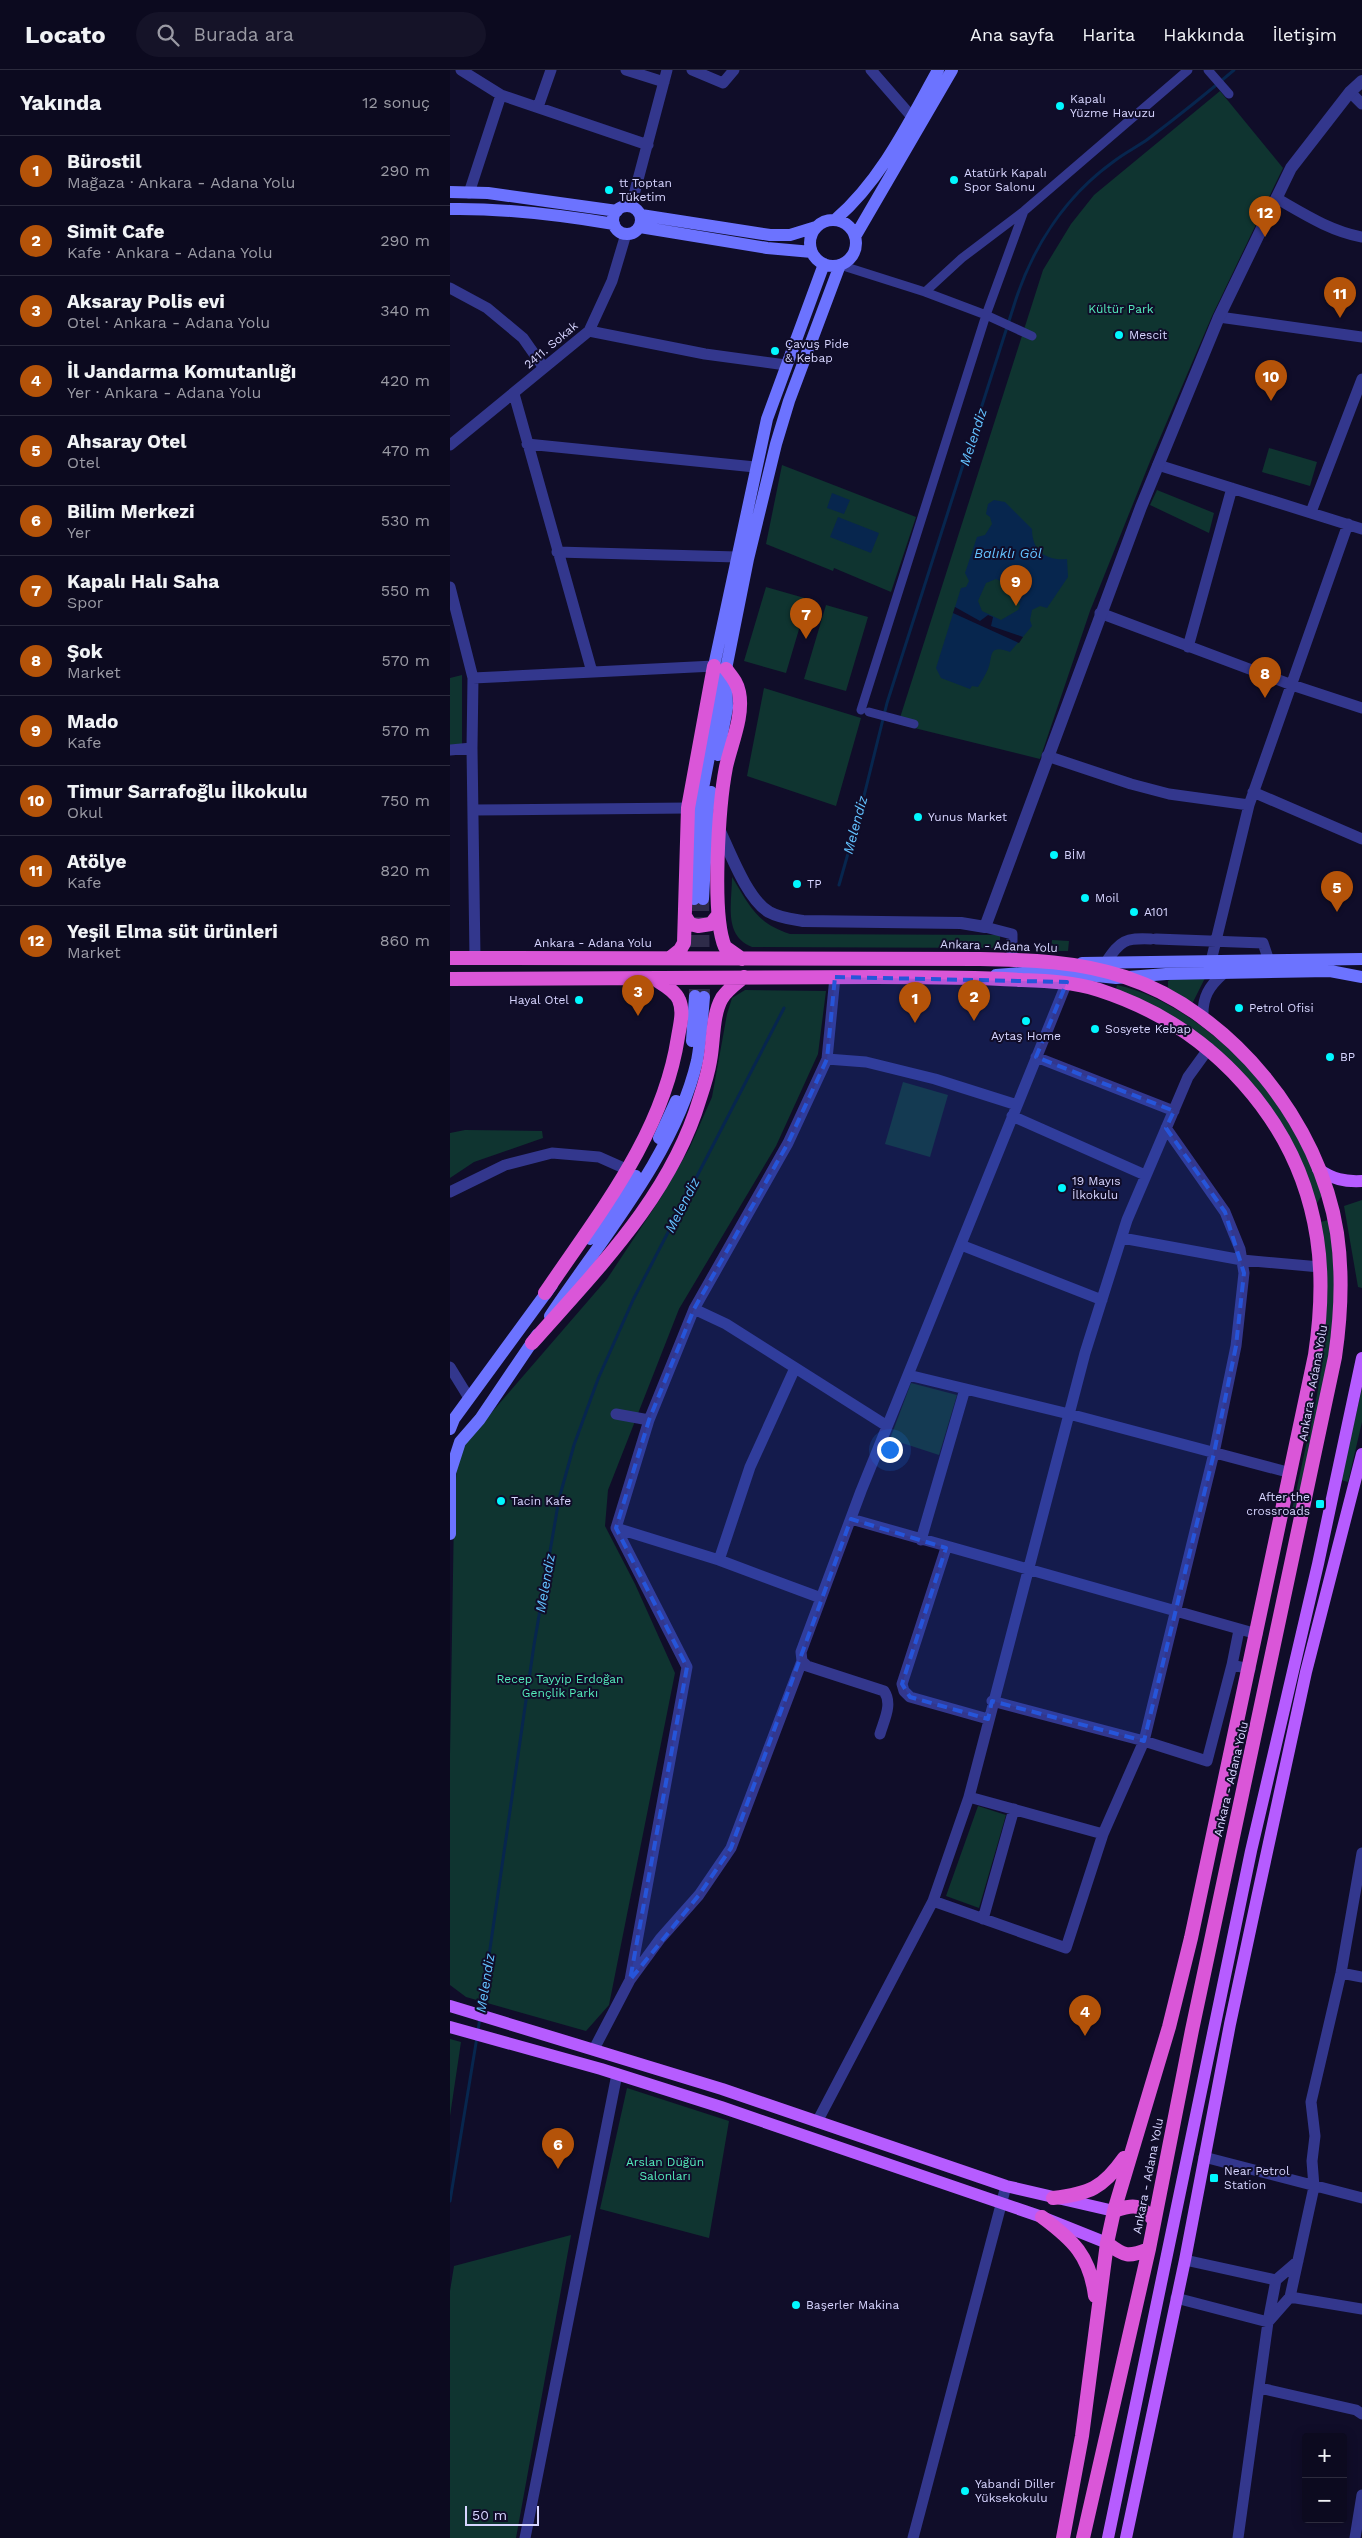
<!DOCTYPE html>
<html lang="tr">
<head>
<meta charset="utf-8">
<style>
	:root { --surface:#0c0a1f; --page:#151328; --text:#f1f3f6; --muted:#9a9aa4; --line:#2c2b3d; --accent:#b45309 }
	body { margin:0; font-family:"Work Sans",sans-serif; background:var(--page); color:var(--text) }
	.controls { position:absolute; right:15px; bottom:15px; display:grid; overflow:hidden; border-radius:5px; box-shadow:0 2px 12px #0003 }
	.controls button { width:45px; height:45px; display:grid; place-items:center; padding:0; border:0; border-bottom:1px solid var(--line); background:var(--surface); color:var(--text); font:25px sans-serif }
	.scale { position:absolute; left:15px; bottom:12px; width:74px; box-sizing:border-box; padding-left:5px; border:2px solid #d7d5ff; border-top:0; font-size:14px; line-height:18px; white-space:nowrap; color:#d7d5ff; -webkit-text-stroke:4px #100d29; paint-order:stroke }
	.you { position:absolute; left:439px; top:1379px; width:18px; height:18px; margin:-12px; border:4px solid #fff; border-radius:50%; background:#1a73e8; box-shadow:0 0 0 8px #1a73e833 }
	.badge { display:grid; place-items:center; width:32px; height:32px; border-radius:50%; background:var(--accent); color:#fff; font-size:16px; font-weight:700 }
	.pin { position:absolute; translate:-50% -41px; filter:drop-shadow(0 1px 2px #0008) }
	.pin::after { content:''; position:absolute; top:26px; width:18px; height:15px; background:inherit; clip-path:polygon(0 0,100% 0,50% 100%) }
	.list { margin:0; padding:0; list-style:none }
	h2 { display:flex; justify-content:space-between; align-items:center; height:65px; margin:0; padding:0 20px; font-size:21px }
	h2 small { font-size:16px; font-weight:400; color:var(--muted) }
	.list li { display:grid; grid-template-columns:32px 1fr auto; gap:15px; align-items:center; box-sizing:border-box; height:70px; padding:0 20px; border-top:1px solid var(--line) }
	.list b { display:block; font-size:19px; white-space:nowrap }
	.list p { margin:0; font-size:16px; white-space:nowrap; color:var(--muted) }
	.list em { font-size:16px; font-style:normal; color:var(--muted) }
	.icon { flex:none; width:28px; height:28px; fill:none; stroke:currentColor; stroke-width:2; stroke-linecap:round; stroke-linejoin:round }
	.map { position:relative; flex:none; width:912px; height:2468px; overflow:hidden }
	header { display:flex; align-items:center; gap:30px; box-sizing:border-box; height:70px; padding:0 25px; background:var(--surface); border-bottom:1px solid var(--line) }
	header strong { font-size:24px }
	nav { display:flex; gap:28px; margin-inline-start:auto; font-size:18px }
	.search { width:350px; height:45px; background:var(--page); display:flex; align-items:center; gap:12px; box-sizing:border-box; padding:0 18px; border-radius:28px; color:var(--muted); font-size:19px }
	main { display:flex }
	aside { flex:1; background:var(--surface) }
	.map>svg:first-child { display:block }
	.green { fill:#0f3430 }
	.water { fill:#07264e; fill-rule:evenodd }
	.pier { fill:#100d29 }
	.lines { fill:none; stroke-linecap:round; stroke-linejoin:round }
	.stream { stroke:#07264e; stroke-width:3 }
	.secondary-tunnel { stroke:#2e2b49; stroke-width:12; stroke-dasharray:12 6; stroke-linecap:butt }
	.pedestrian { stroke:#33378d; stroke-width:9 }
	.minor { stroke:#33378d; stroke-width:11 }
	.tertiary { stroke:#33378d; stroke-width:12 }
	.secondary { stroke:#6c73ff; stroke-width:12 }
	.primary { stroke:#b65cff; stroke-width:12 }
	.trunk { stroke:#da56d8; stroke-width:14 }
	.marked { fill:#2655da; fill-opacity:0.2; stroke:#2655da; stroke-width:4; stroke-dasharray:10 6; stroke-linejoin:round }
	.poi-dot { fill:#01f8ff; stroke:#100d29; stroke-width:2 }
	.labels { text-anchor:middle; stroke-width:4; stroke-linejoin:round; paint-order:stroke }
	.poi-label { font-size:12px; fill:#d7d5ff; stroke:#100d29; text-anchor:start }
	.park-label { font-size:12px; fill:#54ecbb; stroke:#100d29 }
	.street-label { font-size:12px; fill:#d7d5ff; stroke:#100d29 }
	.water-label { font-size:14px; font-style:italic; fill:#63c2ff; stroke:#100d29 }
</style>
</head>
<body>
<header>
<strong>Locato</strong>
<div class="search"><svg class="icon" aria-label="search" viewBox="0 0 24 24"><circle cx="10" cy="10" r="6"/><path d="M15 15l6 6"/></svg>Burada ara</div>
<nav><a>Ana sayfa</a><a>Harita</a><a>Hakkında</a><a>İletişim</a></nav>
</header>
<main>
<aside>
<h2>Yakında<small>12 sonuç</small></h2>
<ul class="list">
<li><span class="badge">1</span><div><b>Bürostil</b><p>Mağaza · Ankara - Adana Yolu</p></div><em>290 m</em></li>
<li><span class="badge">2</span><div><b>Simit Cafe</b><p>Kafe · Ankara - Adana Yolu</p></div><em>290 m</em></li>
<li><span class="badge">3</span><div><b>Aksaray Polis evi</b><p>Otel · Ankara - Adana Yolu</p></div><em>340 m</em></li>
<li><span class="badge">4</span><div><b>İl Jandarma Komutanlığı</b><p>Yer · Ankara - Adana Yolu</p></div><em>420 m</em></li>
<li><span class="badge">5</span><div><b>Ahsaray Otel</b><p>Otel</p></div><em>470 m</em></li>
<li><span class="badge">6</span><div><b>Bilim Merkezi</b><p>Yer</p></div><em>530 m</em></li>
<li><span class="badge">7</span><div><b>Kapalı Halı Saha</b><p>Spor</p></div><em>550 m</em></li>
<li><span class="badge">8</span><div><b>Şok</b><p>Market</p></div><em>570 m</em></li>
<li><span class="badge">9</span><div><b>Mado</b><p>Kafe</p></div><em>570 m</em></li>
<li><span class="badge">10</span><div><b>Timur Sarrafoğlu İlkokulu</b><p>Okul</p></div><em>750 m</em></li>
<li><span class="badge">11</span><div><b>Atölye</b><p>Kafe</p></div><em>820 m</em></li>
<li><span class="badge">12</span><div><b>Yeşil Elma süt ürünleri</b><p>Market</p></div><em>860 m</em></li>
</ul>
</aside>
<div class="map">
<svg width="912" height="2468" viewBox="0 0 912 2468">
	<rect width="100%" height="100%" fill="#100d29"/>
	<path class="green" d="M770,21L833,98L762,246L701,389L640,541L590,689L448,654L593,200L621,154L644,125Z
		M819,378L867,392L860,416L812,402Z
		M332,395L466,447L441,522L384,498L383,501L316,474Z
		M707,420L764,443L759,463L700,435Z
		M316,517L358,529L336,603L294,591Z
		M376,535L418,547L396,621L354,609Z
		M12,605V674L0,675V608Z
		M314,618L411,648L386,736L297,706Z
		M282,807C300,836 306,853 340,864L550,865V878L302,877C273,866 282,833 282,807Z
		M602,870L619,871L618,881H601Z
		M723,908H755L742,934L718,921V911Z
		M667,915C736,930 807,997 844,1056C857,1076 864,1101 874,1122L867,1133L859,1114L803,1016L665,923Z
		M295,920L376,921L368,984L326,1076L229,1239L158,1420L155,1456L185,1514L225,1603L159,1935L136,1961L16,1927L0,1915V1685L4,1445L7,1391L16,1372L157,1209L210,1129L239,1079L262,1027L277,944L282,928Z
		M453,1012L498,1025L480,1087L435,1074Z
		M15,1060L92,1061L93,1068L24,1092L0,1108V1063Z
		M912,1130V1218L908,1217L894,1136Z
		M879,1150L889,1236L848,1439L842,1440L867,1325L875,1270L870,1152Z
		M461,1313L507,1325L489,1385L440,1369Z
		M912,1318V1352L898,1412L891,1410Z
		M528,1736L556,1745L529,1838L496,1826Z
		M0,1969L11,1972L0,2046Z
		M177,2018L279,2051L259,2168L150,2139Z
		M121,2165L66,2468H0V2221L4,2196Z"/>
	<path class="water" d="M382,423L400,430L394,444L377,438Z
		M544,430L555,432L582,459C582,481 596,491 617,489L618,507L597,538L590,536L582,540L580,550L582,556L560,582C537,573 543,588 538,599C535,606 531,612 528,617L522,616L520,619L491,608L486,598L511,518L516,517L519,511L515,503L527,467L535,465L542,454L540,447L536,444L538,434ZM546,509L564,517L570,536L568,540L551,550L532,541L528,531L536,513Z
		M388,447L429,463L421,483L380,467Z"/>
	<path class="pier" d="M505,537L530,551L538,545L543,547L541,556L573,567L569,573L503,543Z"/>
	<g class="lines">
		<path class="stream" d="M389,815L411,738L437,633L566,229C584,175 616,126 663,92C674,83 687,77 698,69C727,47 756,24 784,0
			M31,1941L84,1575L109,1429L124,1375L148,1309L183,1230L334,938
			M28,1961L30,1947
			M0,2131L27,1967"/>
		<path class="secondary-tunnel" d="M244,829L245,926
			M253,829L254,927"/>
		<path class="pedestrian" d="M758,0L779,24
			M390,195L475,222L536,245L574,141
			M475,222L512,188L574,141L738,0
			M411,640L536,245L582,266
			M419,642L464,654"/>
		<path class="minor" d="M11,0L51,25L198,75
			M176,0L214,12
			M242,0L273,13L284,0
			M421,0L462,47
			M900,22L912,34
			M88,37L101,0
			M19,123L51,25
			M826,128C854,144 880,161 912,167
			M181,136L217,0
			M0,218L37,238L73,268L94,298
			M769,247L912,267
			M139,261L255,284L336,295
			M64,324L142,602
			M77,374L305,397
			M0,375L139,261L162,211L176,164
			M708,395L912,459
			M861,442L912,309
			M107,482L287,487
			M0,517L23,608L22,678L25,888
			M650,543L842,615L912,638
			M738,577L782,418
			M23,608L264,596
			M0,680L22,678
			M597,686L681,714L719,724L799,735
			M803,722L912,769
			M23,740L238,738
			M535,857L562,864V889
			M706,869L813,873L819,891
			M761,891L799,735L898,454
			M656,892C671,870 675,868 701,869
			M753,948C752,927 759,916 774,903
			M586,987L724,1041
			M377,989L416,992L485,1009L567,1035
			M562,1046L695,1105
			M0,1122L55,1095L102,1083L149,1087L176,1099
			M672,1168L792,1190L870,1197
			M511,1175L652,1230
			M244,1239L276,1254L437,1356
			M0,1297L19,1328
			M458,1305L619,1344L841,1403
			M166,1344L199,1350
			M401,1449L807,1564
			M166,1458L269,1490L371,1528
			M471,1470L515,1319
			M496,1478L452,1614L454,1621L460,1627L538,1649
			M269,1490L300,1397L345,1298
			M782,1595L789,1560
			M542,1631L694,1671L757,1691L782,1595L800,1599
			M430,1664C434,1650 443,1634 434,1621L357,1596L352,1591L351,1582L411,1421L617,912
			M653,1764L519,1727L635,1283L677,1150L738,1007L759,978
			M483,1831L616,1878L653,1764L694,1671L764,1383L786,1276L794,1203L790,1179L775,1142L716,1058
			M533,1849L564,1739
			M891,1903L912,1907
			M180,1910L237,1597L166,1458L199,1350L244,1239L338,1073L377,989L385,907
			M144,1979L180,1910L210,1869L249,1825L281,1778L352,1591
			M367,2052L483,1831L519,1727
			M754,2087L912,2128
			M735,2190L826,2210
			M840,2227L912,2239
			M726,2228L818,2252L840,2227L864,2117L862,2091L865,2066L861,2032L891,1903L912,1783
			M810,2318L906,2340L912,2344
			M75,2468L167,2004
			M463,2468L556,2116
			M788,2468L818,2252L826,2210L848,2191
			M905,2468L912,2425"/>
		<path class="tertiary" d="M269,759C280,782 297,829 319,842C330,848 341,849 353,851L511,853L535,857L691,437L769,247L841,98L900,22L912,11"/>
		<path class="secondary" d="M0,122L38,123L167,141
			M163 150a14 14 0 1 1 28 0a14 14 0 1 1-28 0Z
			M0,139C55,138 110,145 164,154
			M191,145L320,165H340L366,157
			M386,149C432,109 459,52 488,0
			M360 173a23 23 0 1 1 46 0a23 23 0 1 1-46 0Z
			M190,157L317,178L362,182
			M406,165L502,0
			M268,685L277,638L276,599L298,489L326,374L339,331L390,195
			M244,829L249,739L268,640L264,596L317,349L374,194
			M253,829L258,738L261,722
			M632,893L912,889
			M546,905L599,901L666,908L716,904L880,901L912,907
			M242,971L245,926
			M209,1068L226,1031
			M140,1169L186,1106
			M100,1246C152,1168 225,1084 247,991C251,970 252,949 254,927
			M0,1359L4,1349L102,1215
			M0,1464V1403L10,1372L30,1349L87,1265"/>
		<path class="primary" d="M868,1099C883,1109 894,1112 912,1111
			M0,1936L272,2019L556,2116L664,2141
			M0,1957L151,1999L271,2037L592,2147L657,2173
			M658,2468L801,1781L868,1494L912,1288
			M676,2468L735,2190L780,1954L807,1828L856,1602L912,1384"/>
		<path class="trunk" d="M276,599C282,607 287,612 289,622C294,646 281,674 276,697C269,733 261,845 275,877L292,889
			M235,846L240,854L248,856L261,854L268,845
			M0,888L530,889C580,890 627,891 675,907C781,942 870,1053 887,1163C893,1204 891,1246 885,1287L742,1960L699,2179L633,2468
			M220,888L230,880L234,873L238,738L264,596
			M0,909C142,908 284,907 426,907C475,907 523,907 572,910C598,911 624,912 649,920C761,956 849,1050 867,1168C873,1207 871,1245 865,1285L741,1868L719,1957L664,2141L657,2173L632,2366L613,2468
			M95,1223C149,1143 213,1065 228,967C230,955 234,941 229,930C225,920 212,914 203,908
			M82,1273C148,1198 221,1126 250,1028C254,1016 258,1003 260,991C264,971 262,945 272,928C278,919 287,913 294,907
			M603,2128C639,2124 653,2118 674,2088
			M664,2141C685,2134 689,2134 704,2150
			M592,2147C623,2170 640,2186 645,2226
			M657,2173C675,2187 678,2187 699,2179"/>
	</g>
	<path class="marked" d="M385,907L617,912L586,987L724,1041L716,1058L775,1142L794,1203L786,1276L764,1383L694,1671L542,1631L538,1649L460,1627L452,1614L496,1478L401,1449L281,1778L249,1825L180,1910L237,1597L166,1458L199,1350L244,1239L338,1073L377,989Z"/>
	<g class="poi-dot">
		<circle cx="610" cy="36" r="5"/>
		<circle cx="504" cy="110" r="5"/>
		<circle cx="159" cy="120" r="5"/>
		<circle cx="669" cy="265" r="5"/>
		<circle cx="325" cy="281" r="5"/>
		<circle cx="468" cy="747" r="5"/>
		<circle cx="604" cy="785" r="5"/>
		<circle cx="347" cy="814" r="5"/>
		<circle cx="635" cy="828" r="5"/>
		<circle cx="684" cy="842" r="5"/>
		<circle cx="129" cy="930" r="5"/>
		<circle cx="789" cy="938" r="5"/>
		<circle cx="576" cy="951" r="5"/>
		<circle cx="645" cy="959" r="5"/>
		<circle cx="880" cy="987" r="5"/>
		<circle cx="612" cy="1118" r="5"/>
		<circle cx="51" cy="1431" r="5"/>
		<rect x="865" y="1429" width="10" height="10" rx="2.5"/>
		<rect x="759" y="2103" width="10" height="10" rx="2.5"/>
		<circle cx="346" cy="2235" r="5"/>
		<circle cx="515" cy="2421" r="5"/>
	</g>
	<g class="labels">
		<g class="poi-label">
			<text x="620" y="33">Kapalı<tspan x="620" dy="14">Yüzme Havuzu</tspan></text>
			<text x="514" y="107">Atatürk Kapalı<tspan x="514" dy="14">Spor Salonu</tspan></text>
			<text x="169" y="117">tt Toptan<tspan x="169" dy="14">Tüketim</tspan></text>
			<text x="679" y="269">Mescit</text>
			<text x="335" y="278">Çavuş Pide<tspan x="335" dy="14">&amp; Kebap</tspan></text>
			<text x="478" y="751">Yunus Market</text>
			<text x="614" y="789">BİM</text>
			<text x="357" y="818">TP</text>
			<text x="645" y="832">Moil</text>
			<text x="694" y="846">A101</text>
			<text x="119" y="934" text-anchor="end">Hayal Otel</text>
			<text x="799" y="942">Petrol Ofisi</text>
			<text x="655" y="963">Sosyete Kebap</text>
			<text x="576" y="970" text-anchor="middle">Aytaş Home</text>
			<text x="890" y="991">BP</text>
			<text x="622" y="1115">19 Mayıs<tspan x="622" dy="14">İlkokulu</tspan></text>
			<text x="860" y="1431" text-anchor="end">After the<tspan x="860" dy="14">crossroads</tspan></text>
			<text x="61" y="1435">Tacin Kafe</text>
			<text x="774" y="2105">Near Petrol<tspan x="774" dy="14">Station</tspan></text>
			<text x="356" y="2239">Başerler Makina</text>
			<text x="525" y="2418">Yabandi Diller<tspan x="525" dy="14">Yüksekokulu</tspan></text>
		</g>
		<g class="park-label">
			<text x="671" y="243">Kültür Park</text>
			<text x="110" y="1613">Recep Tayyip Erdoğan<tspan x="110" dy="14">Gençlik Parkı</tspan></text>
			<text x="215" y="2096">Arslan Düğün<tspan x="215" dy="14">Salonları</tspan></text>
		</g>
		<g class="street-label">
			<text transform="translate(101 275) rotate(-40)" y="4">2411. Sokak</text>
			<text x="143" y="877">Ankara - Adana Yolu</text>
			<text transform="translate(549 876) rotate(2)" y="4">Ankara - Adana Yolu</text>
			<text transform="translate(863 1313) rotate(-80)" y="4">Ankara - Adana Yolu</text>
			<text transform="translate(781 1709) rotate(-77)" y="4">Ankara - Adana Yolu</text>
			<text transform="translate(698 2106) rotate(-79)" y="4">Ankara - Adana Yolu</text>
		</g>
		<g class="water-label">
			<text transform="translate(523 367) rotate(-72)" y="5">Melendiz</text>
			<text x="558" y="488">Balıklı Göl</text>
			<text transform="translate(405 755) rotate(-75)" y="5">Melendiz</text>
			<text transform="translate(232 1135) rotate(-63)" y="5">Melendiz</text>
			<text transform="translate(95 1513) rotate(-80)" y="5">Melendiz</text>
			<text transform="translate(35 1913) rotate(-81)" y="5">Melendiz</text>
		</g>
	</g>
</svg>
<div class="controls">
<button>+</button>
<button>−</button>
</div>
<div class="scale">50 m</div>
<div class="you"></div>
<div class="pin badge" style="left:465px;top:953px">1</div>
<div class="pin badge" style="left:524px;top:951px">2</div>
<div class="pin badge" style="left:188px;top:946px">3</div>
<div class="pin badge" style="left:635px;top:1966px">4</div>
<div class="pin badge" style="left:887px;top:842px">5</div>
<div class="pin badge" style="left:108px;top:2099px">6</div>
<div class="pin badge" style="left:356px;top:569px">7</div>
<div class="pin badge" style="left:815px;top:628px">8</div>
<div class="pin badge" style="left:566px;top:536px">9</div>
<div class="pin badge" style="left:821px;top:331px">10</div>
<div class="pin badge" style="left:890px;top:248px">11</div>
<div class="pin badge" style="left:815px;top:167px">12</div>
</div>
</main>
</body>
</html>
